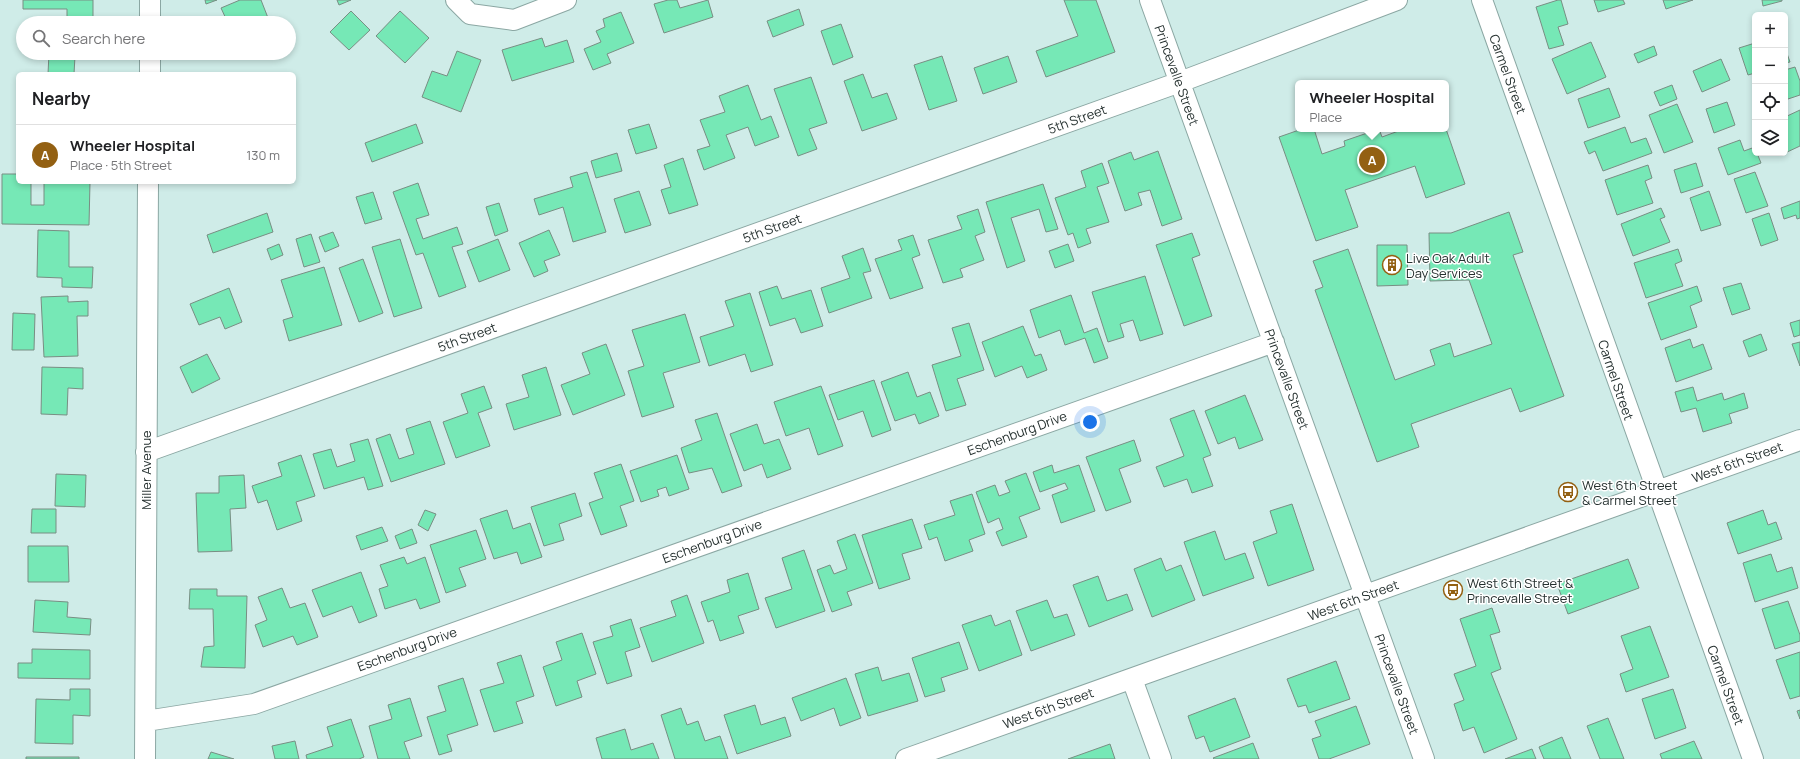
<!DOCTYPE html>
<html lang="en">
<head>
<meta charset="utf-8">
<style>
	:root { --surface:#fff; --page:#f6f6f6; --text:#202124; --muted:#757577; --line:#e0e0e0; --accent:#936012 }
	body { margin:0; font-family:Manrope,sans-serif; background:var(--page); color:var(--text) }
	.controls { position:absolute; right:12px; top:12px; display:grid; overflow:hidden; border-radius:6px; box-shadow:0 2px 6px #0003 }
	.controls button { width:36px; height:36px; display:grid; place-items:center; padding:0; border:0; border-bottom:1px solid var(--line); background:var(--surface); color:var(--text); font:20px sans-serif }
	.you { position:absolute; left:1090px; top:422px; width:14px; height:14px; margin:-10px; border:3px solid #fff; border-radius:50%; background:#1a73e8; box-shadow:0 0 0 6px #1a73e833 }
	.badge { display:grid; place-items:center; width:26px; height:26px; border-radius:50%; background:var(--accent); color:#fff; font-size:13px; font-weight:700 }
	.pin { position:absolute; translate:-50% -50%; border:2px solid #fff; box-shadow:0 1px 4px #0006 }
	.popup { position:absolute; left:1295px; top:80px; width:154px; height:52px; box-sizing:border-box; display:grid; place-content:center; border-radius:6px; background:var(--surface); filter:drop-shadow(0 1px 3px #0005); font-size:13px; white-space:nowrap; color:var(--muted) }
	.popup b { font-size:15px; color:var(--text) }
	.popup::after { content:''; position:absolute; left:50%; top:100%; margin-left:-8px; border:8px solid transparent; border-top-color:var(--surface) }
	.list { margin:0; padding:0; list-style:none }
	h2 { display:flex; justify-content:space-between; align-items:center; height:52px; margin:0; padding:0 16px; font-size:17px }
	h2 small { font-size:13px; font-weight:400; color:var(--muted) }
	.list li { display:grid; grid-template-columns:26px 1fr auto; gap:12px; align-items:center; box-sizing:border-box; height:60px; padding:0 16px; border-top:1px solid var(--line) }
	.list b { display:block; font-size:15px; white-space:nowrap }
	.list p { margin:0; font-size:13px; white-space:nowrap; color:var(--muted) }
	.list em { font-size:13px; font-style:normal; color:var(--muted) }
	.icon { flex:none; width:22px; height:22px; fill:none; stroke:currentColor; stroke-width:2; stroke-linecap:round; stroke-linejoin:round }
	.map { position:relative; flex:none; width:1800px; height:759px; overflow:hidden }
	.search { position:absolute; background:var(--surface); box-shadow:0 2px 6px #0003; left:16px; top:16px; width:280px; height:44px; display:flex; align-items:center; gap:10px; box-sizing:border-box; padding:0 14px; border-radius:22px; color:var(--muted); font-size:15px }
	.panel { position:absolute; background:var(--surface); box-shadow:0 2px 6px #0003; left:16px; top:72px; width:280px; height:112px; border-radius:6px }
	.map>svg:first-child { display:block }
	.building { fill:#76e8b6; stroke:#788e83 }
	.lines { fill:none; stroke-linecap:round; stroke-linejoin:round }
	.minor-casing { stroke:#8ba7a3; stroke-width:22 }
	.minor { stroke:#fff; stroke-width:20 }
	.labels { text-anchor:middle; stroke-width:3; stroke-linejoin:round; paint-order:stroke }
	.street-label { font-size:13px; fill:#25302f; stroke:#fff }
	.poi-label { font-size:13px; fill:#25302f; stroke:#fff; text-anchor:start }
</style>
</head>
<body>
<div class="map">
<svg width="1800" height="759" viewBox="0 0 1800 759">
	<rect width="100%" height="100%" fill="#cfece8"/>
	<path class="building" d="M23,0H93V23H67V9H23Z
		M205,0H217L206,4Z
		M240,0H261L270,23H222L227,21L221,8Z
		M337,0H351L339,5Z
		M668,0H677L680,8L708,0L713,17L664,33L654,4Z
		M1064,0H1096L1115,52L1046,77L1036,51L1078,36Z
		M1558,0H1561L1568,24L1558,27L1564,45L1549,49L1536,7Z
		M1594,0H1623L1625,4L1598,12Z
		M1663,0H1693L1666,9Z
		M1762,0H1782V1L1763,6Z
		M799,9L804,25L773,37L767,21Z
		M351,11L370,30L349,50L330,32Z
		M400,11L429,38L405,63L376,36Z
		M621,12L634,43L607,54L611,63L593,70L584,49L601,42L596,31L605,27L603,19Z
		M841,24L853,57L833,65L821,31Z
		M542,38L545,47L567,40L574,62L512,81L502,50Z
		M1591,42L1606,77L1567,94L1552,59Z
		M1755,43V73L1748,75L1739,48Z
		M1654,46L1657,55L1638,63L1634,54Z
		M1785,48L1790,62L1785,63Z
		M457,51L481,60L461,112L422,97L432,71L447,76Z
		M49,53H91L90,57L75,56L74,74H48Z
		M942,56L957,101L929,110L914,65Z
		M1008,56L1017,82L983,94L974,68Z
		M1721,59L1730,80L1702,92L1693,71Z
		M1795,67L1800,81V95L1785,100V70Z
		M863,74L872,98L887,93L897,119L862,131L844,81Z
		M811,77L827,123L809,129L817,149L798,156L774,89Z
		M748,85L761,120L771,116L779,137L755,146L748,127L726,135L735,158L704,170L697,150L710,146L700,120L725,112L719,96Z
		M1672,85L1677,99L1660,106L1654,92Z
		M1609,88L1620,117L1588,128L1578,99Z
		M1727,102L1735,125L1714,133L1706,109Z
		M1677,104L1693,142L1664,153L1649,115Z
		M1800,110V146L1785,153V117Z
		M416,124L423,143L372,162L365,143Z
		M649,124L657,148L636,154L628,130Z
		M1625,127L1631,143L1646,138L1652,153L1603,171L1595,151L1589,154L1584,142Z
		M1302,129H1314L1322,154L1345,146L1344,141L1379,129L1382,137L1404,129H1446L1465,184L1426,198L1415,166L1345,190L1358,227L1316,241L1279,137Z
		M1740,140L1744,151L1755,147V153H1757L1761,163L1728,175L1718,148Z
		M1158,151L1182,219L1162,226L1150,190L1138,193L1142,205L1125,211L1108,161L1131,152L1134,160Z
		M617,153L622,171L596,178L591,161Z
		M683,158L698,205L669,214L661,190L671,187L664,165Z
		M1102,163L1109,183L1097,187L1109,222L1086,229L1091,243L1078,248L1073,233L1068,235L1055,198L1086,187L1081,171Z
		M1696,163L1703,186L1681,193L1674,170Z
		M1648,165L1652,178L1645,181L1653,203L1617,215L1605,180Z
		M587,172L606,232L573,242L563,207L539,215L534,199L573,187L570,177Z
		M1755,172L1768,206L1746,213L1734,179Z
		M2,174H18V182H31V205H44V182H90L89,225L2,224Z
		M418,183L429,215L416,219L423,239L457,227L463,244L452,247L466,287L439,297L423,253L416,255L393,192Z
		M1043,184L1058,229L1046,232L1039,209L1011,218L1025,261L1007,268L986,202Z
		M639,191L651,225L625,233L614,199Z
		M1709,191L1721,225L1701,231L1690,198Z
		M373,192L382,219L365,224L356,197Z
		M1800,201V218L1797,219L1796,215L1784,219L1781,208Z
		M499,203L508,231L495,236L486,207Z
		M1661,208L1665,217L1660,219L1670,242L1633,256L1621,224Z
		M978,209L985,232L975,236L984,260L960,269L963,277L943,283L928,240L962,229L957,216Z
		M1509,212L1523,252L1513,255L1564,396L1520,412L1511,388L1411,424L1419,447L1377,462L1315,290L1323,287L1313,261L1348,249L1395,380L1435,365L1430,350L1450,343L1454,357L1492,344L1469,280L1430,281L1429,233H1451Z
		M267,213L273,232L213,253L207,235Z
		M1769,213L1778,240L1761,246L1752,219Z
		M38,230L69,231V267H93L92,288L62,287V278L37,277Z
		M549,230L560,255L544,261L548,271L534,277L519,243Z
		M333,232L339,246L325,252L319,237Z
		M1192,233L1200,255L1192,258L1212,316L1184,326L1156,245Z
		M311,234L320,262L304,267L296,239Z
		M913,235L920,255L912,258L923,288L890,299L875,259L902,250L898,240Z
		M400,239L422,308L394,317L372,247Z
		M498,239L510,270L479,282L467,251Z
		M279,244L283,255L271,260L267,249Z
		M1068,244L1074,261L1055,268L1049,251Z
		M1377,245H1407L1408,285L1377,286Z
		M863,248L871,271L863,273L872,298L829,313L821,288L850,278L842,256Z
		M1678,249L1682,261L1675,264L1683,286L1646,298L1634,263Z
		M363,259L383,313L359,322L339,268Z
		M324,267L342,325L289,341L283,320L293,317L281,280Z
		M1145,276L1163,334L1140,341L1133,320L1120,324L1124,337L1108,342L1092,292Z
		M1741,283L1750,309L1732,315L1723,288Z
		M777,286L782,299L811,290L823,326L801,333L795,318L770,326L759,292Z
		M1697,286L1702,301L1690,306L1697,327L1661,340L1648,303Z
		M229,288L242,322L225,329L220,317L199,325L190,304Z
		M750,293L773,365L751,372L745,354L709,366L700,337L734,326L725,301Z
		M1071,295L1084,333L1097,328L1108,358L1094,363L1085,338L1065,345L1060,330L1039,338L1030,310Z
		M68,296V302L88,301V316H77L78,356L44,357L41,297Z
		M13,313L35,314L34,350H12Z
		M685,314L700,362L663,373L674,407L642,417L628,371L644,366L632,330Z
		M1800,320V335L1794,337L1790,323Z
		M969,323L984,370L957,379L966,405L946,411L932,365L961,356L952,328Z
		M1023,326L1035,356L1041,354L1047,370L1027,378L1022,366L995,377L982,342Z
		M1761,334L1767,350L1749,357L1743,341Z
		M1690,339L1693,348L1703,344L1712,369L1676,382L1665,348Z
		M1800,342V366L1792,344Z
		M606,344L625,395L573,415L561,385L590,374L582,353Z
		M207,354L220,379L192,393L180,367Z
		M42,367L83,368V389L68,388L67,415L41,414Z
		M546,367L561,415L514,430L506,404L529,397L522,375Z
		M908,372L917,397L930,392L939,416L919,424L915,414L895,421L881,382Z
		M874,380L891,430L872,437L863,411L838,420L829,395Z
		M484,386L492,408L478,413L490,446L456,458L443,422L468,413L461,394Z
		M821,386L843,446L818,455L809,428L786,436L774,402Z
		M1693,387L1697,401L1722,393L1724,400L1744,393L1748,408L1729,414L1732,423L1703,432L1696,408L1681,412L1675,392Z
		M1245,395L1263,440L1239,449L1235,437L1218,444L1205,411Z
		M1194,410L1211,455L1203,458L1213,486L1192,493L1187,479L1164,487L1156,467L1184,456L1170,419Z
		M717,413L742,486L722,493L712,468L689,473L681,448L702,440L695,420Z
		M430,421L445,464L391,482L376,439L390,434L399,459L414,454L406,429Z
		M757,424L764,444L779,439L791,469L767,478L762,464L744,471L730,434Z
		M368,439L383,486L368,490L364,477L324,489L313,454L331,449L337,467L355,461L350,444Z
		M1134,440L1141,461L1119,469L1131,502L1106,511L1086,457Z
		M301,455L315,496L296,502L302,521L277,530L267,500L258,503L252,486L282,476L278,463Z
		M677,455L689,489L669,496L666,487L657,490L659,496L641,502L630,471Z
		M621,464L634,501L620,506L627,526L601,535L589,503L603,498L594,473Z
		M1052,465L1054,473L1079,465L1095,511L1061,523L1052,495L1068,489L1065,483L1040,492L1033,472Z
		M1026,473L1040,509L1019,517L1027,537L1002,546L996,532L1003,529L999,518L988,523L976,492L995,485L999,496L1010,492L1005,481Z
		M56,474L86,475L85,507L55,506Z
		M244,475L246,508L230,509L232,551L198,552L196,493H219V476Z
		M575,493L582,516L559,524L564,540L544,546L531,507Z
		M972,494L985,534L969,540L973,551L945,561L937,537L929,540L924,525L955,515L950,501Z
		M1292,504L1314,570L1268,586L1253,542L1277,533L1270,511Z
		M32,509H56V533H31Z
		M425,510L436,514L428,531L418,525Z
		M507,510L513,529L530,523L542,557L521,564L517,552L494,559L480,519Z
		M1763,510L1768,525L1776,522L1782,539L1738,554L1727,523Z
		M912,519L922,548L902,554L910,579L879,589L862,535Z
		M382,527L388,541L361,550L356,536Z
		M412,529L417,543L400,549L395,536Z
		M476,530L486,559L459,568L466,586L446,593L430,545Z
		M1215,531L1225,560L1245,553L1254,578L1203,596L1184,542Z
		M855,534L873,583L847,592L852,605L832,612L817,570L830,565L834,574L847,569L837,541Z
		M28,546H68L69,582H28Z
		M804,550L825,611L776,628L765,598L792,589L782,558Z
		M1771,554L1777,572L1792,567L1798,588L1755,602L1743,563Z
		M404,557L407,564L425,557L440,602L420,609L416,599L385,609L379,589L388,586L380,565Z
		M1161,558L1166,571L1181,565L1195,600L1152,617L1134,569Z
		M1628,559L1639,588L1568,614L1557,584Z
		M361,572L377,616L359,623L352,606L323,617L312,590Z
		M748,573L759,609L738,616L744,633L720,641L713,620L708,622L701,602L730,592L727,580Z
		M1098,576L1107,601L1127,594L1133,610L1089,627L1073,585Z
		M282,588L290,608L305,603L318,637L297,645L293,636L263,647L255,625L267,620L258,597Z
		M190,589H217V596H247L245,668L201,667L204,647L214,646L213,609H189Z
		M687,595L704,643L652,662L640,628L676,616L671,601Z
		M35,600L68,602L67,617L91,619L90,635L33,632Z
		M1047,600L1054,618L1067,614L1075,635L1031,651L1016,611Z
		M1788,601L1800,635V641L1775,649L1762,609Z
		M1492,608L1500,632L1490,635L1501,669L1491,673L1517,739L1484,753L1474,727L1463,731L1454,704L1464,700L1454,674L1476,666L1460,619Z
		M991,615L995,626L1010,620L1022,655L979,671L962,625Z
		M631,619L640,647L625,652L632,676L607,684L593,642L613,636L610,626Z
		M1650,626L1669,677L1626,692L1620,674L1633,669L1621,636Z
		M582,633L596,674L577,681L582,697L556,706L543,667L562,660L556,642Z
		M959,642L968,669L941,678L945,691L925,697L912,658Z
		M32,649L90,650V679L18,678V663H32Z
		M1800,652V696L1790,699L1776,660Z
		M521,655L534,696L516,702L523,723L494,732L480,690L504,683L497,663Z
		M1336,661L1350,699L1309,713L1306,705L1298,707L1287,679Z
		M878,667L882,681L909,673L918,701L868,716L855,674Z
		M463,678L478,725L447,735L452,751L439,755L427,717L446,711L438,686Z
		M846,678L861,718L840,726L834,708L801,721L792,698Z
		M70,689H90V716L73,715V744L35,743L36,699L70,700Z
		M1673,689L1686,728L1655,739L1642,699Z
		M410,698L422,736L404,742L410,759H378L369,726L392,719L388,705Z
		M1235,698L1250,737L1210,752L1204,736L1196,739L1188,716Z
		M755,705L761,725L785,717L791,736L737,754L724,715Z
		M1356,706L1370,744L1329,759H1319L1312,739L1321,736L1315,721Z
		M681,708L687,725L698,721L705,741L720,736L728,759H675L661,715Z
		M1800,710V719L1797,711Z
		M1608,718L1624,759H1600L1587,726Z
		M351,719L364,757L359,759H307L306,755L333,746L327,727Z
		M625,729L631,750L653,743L659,759H602L596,738Z
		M1562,737L1571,759H1544L1539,747Z
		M295,741L299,759H275L272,746Z
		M1694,741L1702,759H1662L1660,754Z
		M1253,743L1259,759H1214L1213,758Z
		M1110,744L1115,759H1068Z
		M1532,749L1536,759H1505Z
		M211,752L234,759H208Z
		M26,757H79V759H26Z"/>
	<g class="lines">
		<g class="minor-casing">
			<path id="minor" d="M456,0L470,14L514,20L566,0
				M1150,0L1424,759
				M1482,0L1753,759
				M150,23V0
				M150,74V53
				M146,452L1180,82L1397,0
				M1132,679L1161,759
				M146,721L254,704L1274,342
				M145,759L148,182
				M906,759L1800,440"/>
		</g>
		<use href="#minor" class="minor"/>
	</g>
	<defs>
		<g id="building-ring" transform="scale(1)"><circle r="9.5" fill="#fff" stroke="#936012" stroke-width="1.5"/><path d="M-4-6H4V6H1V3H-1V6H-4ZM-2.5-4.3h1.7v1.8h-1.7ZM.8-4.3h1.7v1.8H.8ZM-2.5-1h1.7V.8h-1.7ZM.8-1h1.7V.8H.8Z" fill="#936012"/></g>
		<g id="bus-ring" transform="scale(1)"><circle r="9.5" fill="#fff" stroke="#936012" stroke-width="1.5"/><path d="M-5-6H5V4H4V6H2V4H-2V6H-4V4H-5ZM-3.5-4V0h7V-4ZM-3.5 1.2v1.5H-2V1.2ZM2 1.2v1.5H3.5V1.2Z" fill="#936012"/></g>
	</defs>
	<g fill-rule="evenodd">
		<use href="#building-ring" x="1392" y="265"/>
		<use href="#bus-ring" x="1568" y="492"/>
		<use href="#bus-ring" x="1453" y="590"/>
	</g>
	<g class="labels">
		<g class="street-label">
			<text transform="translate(1508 74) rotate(70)" y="5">Carmel Street</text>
			<text transform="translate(1177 75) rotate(70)" y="5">Princevalle Street</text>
			<text transform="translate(1077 119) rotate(-20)" y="5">5th Street</text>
			<text transform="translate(772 228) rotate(-20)" y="5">5th Street</text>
			<text transform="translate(467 337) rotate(-20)" y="5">5th Street</text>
			<text transform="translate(1287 379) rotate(70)" y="5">Princevalle Street</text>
			<text transform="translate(1616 380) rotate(71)" y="5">Carmel Street</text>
			<text transform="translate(1017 433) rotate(-20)" y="5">Eschenburg Drive</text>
			<text transform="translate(1737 462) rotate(-20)" y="5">West 6th Street</text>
			<text transform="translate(146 470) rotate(-90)" y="5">Miller Avenue</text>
			<text transform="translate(712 541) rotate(-20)" y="5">Eschenburg Drive</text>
			<text transform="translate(1353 600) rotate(-20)" y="5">West 6th Street</text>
			<text transform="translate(407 649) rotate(-20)" y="5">Eschenburg Drive</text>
			<text transform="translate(1397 684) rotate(70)" y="5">Princevalle Street</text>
			<text transform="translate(1726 685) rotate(70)" y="5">Carmel Street</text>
			<text transform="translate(1048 708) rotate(-20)" y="5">West 6th Street</text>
		</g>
		<g class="poi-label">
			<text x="1406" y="263">Live Oak Adult<tspan x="1406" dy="15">Day Services</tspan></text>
			<text x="1582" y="490">West 6th Street<tspan x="1582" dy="15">&amp; Carmel Street</tspan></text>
			<text x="1467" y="588">West 6th Street &amp;<tspan x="1467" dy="15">Princevalle Street</tspan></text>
		</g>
	</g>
</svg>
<div class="controls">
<button>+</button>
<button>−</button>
<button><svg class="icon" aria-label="locate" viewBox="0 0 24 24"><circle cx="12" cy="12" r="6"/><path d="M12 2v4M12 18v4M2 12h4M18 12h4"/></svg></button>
<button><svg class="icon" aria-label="layers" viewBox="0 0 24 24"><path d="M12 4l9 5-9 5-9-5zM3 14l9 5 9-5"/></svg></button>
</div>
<div class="you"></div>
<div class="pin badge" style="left:1372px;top:160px">A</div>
<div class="popup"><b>Wheeler Hospital</b>Place</div>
<div class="search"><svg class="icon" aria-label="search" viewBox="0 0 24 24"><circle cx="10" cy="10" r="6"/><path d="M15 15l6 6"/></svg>Search here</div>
<section class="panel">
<h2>Nearby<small></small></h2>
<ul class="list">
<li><span class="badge">A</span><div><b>Wheeler Hospital</b><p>Place · 5th Street</p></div><em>130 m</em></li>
</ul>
</section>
</div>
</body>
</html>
